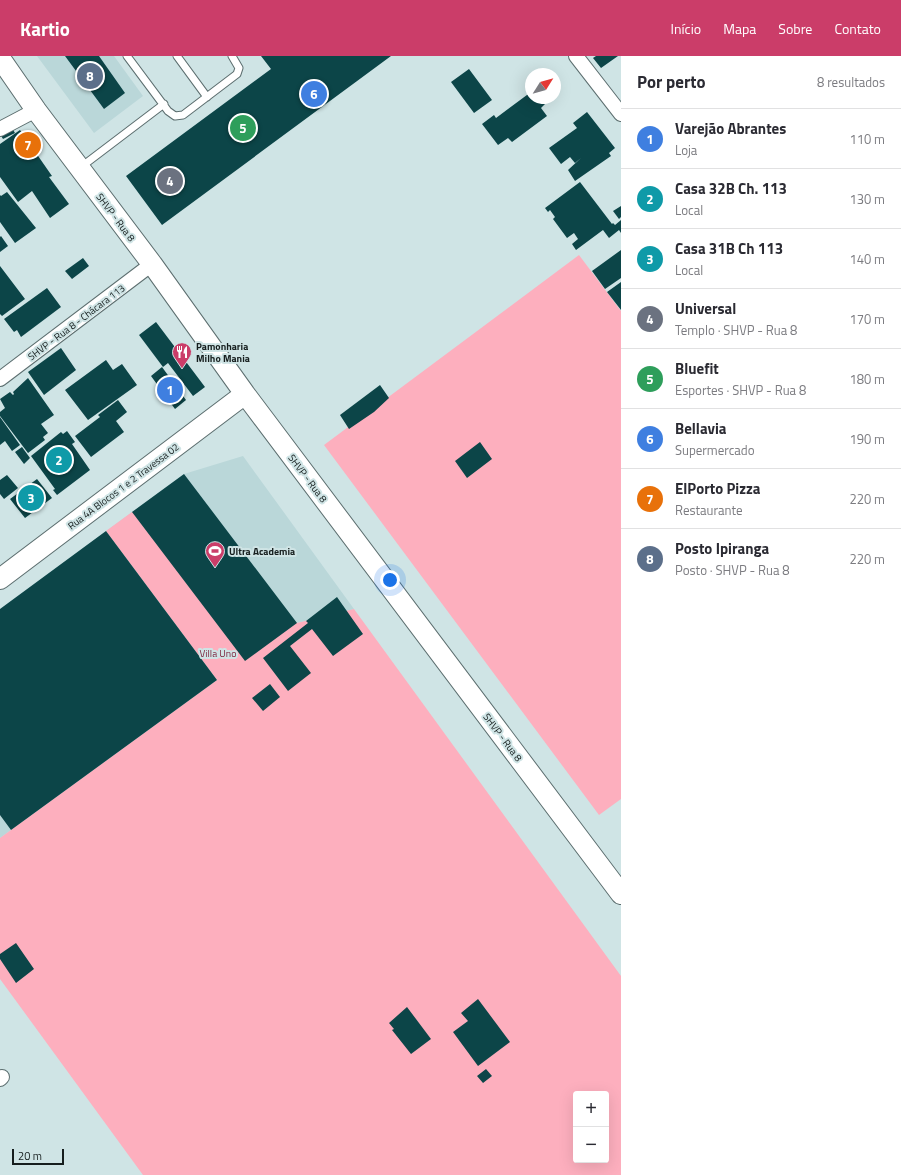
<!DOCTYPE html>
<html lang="pt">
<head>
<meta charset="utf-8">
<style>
	:root { --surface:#fff; --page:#f7f7f7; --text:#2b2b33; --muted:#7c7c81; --line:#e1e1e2; --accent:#cb3d69 }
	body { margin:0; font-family:"Titillium Web",sans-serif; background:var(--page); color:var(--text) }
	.controls { position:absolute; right:12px; bottom:12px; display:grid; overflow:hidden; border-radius:4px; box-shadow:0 4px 16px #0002 }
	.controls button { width:36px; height:36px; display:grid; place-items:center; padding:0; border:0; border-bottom:1px solid var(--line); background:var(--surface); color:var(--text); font:20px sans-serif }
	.compass { position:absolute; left:525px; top:12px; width:36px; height:36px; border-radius:50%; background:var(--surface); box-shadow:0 4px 16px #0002; rotate:53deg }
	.scale { position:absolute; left:12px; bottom:10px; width:52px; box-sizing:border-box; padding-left:4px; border:2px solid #161e1e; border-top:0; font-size:11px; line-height:14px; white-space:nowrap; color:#161e1e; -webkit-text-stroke:3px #cfe4e5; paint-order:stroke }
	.you { position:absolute; left:390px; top:524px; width:14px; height:14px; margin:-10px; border:3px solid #fff; border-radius:50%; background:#1a73e8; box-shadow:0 0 0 6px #1a73e833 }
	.badge { display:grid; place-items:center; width:26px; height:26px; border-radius:50%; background:var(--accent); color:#fff; font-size:13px; font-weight:700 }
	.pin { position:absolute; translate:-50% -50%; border:2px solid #fff; box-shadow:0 1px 4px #0006 }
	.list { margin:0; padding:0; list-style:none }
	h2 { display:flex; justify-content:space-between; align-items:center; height:52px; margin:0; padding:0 16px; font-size:17px }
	h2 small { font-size:13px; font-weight:400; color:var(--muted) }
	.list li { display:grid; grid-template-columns:26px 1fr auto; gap:12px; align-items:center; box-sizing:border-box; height:60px; padding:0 16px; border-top:1px solid var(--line) }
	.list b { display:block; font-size:15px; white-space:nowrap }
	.list p { margin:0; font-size:13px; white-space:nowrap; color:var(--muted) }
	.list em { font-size:13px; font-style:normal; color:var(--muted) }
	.map { position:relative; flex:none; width:621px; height:1119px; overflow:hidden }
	header { display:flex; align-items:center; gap:24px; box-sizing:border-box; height:56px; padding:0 20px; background:var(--accent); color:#fff }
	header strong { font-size:19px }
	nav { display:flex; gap:22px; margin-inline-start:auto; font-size:14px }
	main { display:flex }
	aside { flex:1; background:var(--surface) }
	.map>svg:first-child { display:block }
	.built { fill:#bad7d9 }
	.green { fill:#fdafbe; fill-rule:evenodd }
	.building { fill:#0c4548 }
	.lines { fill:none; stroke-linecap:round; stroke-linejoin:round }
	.lane-casing { stroke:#5c6e6f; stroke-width:9 }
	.street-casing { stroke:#5c6e6f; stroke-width:16 }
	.secondary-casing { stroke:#5c6e6f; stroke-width:22 }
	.lane { stroke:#fff; stroke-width:7 }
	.street { stroke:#fff; stroke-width:14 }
	.secondary { stroke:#fff; stroke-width:20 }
	.labels { text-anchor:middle; stroke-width:4; stroke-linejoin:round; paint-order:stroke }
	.street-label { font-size:10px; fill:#161e1e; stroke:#cfe4e5 }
	.poi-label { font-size:10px; font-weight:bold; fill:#161e1e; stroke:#cfe4e5; text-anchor:start }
	.park-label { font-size:10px; fill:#7e2640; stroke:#cfe4e5 }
</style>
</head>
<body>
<header>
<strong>Kartio</strong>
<nav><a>Início</a><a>Mapa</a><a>Sobre</a><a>Contato</a></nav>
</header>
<main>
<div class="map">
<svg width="621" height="1119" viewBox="0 0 621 1119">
	<rect width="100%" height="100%" fill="#cfe4e5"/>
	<path class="built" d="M37,0H114L143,40L94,77Z
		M243,400L354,553L297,567L0,782V553L184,418Z"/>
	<path class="green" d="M579,199L621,255V743L599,759L324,389Z
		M132,456L297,567L354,553L621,920V1119H143L0,923V782L217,624L106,475ZM576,1038H606V1104H576Z"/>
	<path class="building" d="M65,0H99L125,37L104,53Z
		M261,0H391L162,169L126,120L271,13Z
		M596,0H618L601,12L593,2Z
		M469,13L492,44L474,57L451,26Z
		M531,36V42H541L545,48L541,52L547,60L512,86L508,82L498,89L482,68L494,59L496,62Z
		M587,56L615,92L609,97L611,100L575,125L568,114L581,102L575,107L570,101L561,108L549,92L577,72L573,67Z
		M10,69L15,77L3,83L0,78Z
		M20,74L52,120L49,121L69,148L50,162L32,135L18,146L0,121V88Z
		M580,126L612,168L613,167L615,169L621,164V177L619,174L609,182L603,174L576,194L572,188L578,183L574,177L567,182L553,163L555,161L550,154L548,156L545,152Z
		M7,136L36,172L15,187L0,166V139L1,140Z
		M621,150V161L619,163L613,155Z
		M1,180L8,190L0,196V181Z
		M621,194V222L605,233L592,215Z
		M83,202L89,210L72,223L65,215Z
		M0,210L25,243L2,260L0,258Z
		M621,226V254L607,236Z
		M47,232L61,251L21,281L17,274L14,276L4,263Z
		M156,266L205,331L193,340L168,307L163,311L139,279Z
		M61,292L76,314L44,339L28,316Z
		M106,304L113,314L122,308L137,329L88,364L65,334Z
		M162,311L186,344L175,353L151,320Z
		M28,322L54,359L41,368L48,377L43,381L45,384L28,397L0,360V356L5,352L0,343L10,336L13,339L14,338L13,336Z
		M380,329L389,342L374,356L349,373L340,359Z
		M118,344L127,356L116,365L124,376L91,401L75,380L100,361L98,359Z
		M0,361L20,389L12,395L5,385L0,389Z
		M67,375L75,386L72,388L90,414L57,439L53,434L55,433L31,400L61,376L63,378Z
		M480,386L492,403L467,422L455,405Z
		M22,391L30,402L24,408L15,396Z
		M184,418L297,567L245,605L132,456Z
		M7,419L18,432L4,443L0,438V424Z
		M37,423L52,442L25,462L10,443Z
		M106,475L217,624L11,774L0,759V553Z
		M337,541L363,578L333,600L312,573L290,590L311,617L288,635L263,602L308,567L306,565Z
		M270,628L280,641L263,655L252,642Z
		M16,887L34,913L16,927L0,903V898Z
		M478,943L510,986L478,1010L453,976L468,965L461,957Z
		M407,951L431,983L411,998L392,974L394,973L389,967Z
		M486,1013L492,1020L483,1027L477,1020Z"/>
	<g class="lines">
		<g class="lane-casing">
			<path id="lane" d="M127,0L168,55L175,60L183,59L237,18L239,12L232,0
				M177,0L207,41
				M81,111L164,48"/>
		</g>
		<g class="street-casing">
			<path id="street" d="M576,0L621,58
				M0,73L36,54
				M0,323L152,208
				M0,1023L2,1021"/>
		</g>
		<g class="secondary-casing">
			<path id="secondary" d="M0,2L36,54L152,208L245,338L621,838
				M0,523L245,338"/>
		</g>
		<use href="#lane" class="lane"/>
		<use href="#street" class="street"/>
		<use href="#secondary" class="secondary"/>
	</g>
	<defs>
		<g id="restaurant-pin" transform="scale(1)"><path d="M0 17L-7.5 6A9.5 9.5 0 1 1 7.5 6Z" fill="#cb3d69" stroke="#cfe4e5"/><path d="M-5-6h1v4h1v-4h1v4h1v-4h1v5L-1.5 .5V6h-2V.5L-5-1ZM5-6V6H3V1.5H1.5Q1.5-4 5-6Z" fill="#fff"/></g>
		<g id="stadium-pin" transform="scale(1)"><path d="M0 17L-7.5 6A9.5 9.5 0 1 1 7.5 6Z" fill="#cb3d69" stroke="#cfe4e5"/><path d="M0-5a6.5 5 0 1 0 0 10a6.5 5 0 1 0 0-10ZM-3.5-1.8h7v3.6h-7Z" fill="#fff"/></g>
	</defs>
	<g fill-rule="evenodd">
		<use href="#restaurant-pin" x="182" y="296"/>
		<use href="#stadium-pin" x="215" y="495"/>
	</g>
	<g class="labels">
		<g class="street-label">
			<text transform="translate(116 161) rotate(53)" y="4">SHVP - Rua 8</text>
			<text transform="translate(76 266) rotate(-37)" y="4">SHVP - Rua 8 - Chácara 113</text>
			<text transform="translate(308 422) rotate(53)" y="4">SHVP - Rua 8</text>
			<text transform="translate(123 430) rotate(-37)" y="4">Rua 4A Blocos 1 e 2 Travessa 02</text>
			<text transform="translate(503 681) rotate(53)" y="4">SHVP - Rua 8</text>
		</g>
		<g class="poi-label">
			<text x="196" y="294">Pamonharia<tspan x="196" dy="12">Milho Mania</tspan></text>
			<text x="229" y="499">Ultra Academia</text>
		</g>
		<g class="park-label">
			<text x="218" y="601">Villa Uno</text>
		</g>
	</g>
</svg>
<div class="controls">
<button>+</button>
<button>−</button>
</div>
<svg class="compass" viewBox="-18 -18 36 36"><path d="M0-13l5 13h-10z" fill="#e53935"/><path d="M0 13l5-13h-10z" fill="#7c7c81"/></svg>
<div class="scale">20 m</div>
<div class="you"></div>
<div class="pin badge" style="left:170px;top:334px;background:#3f7fe0">1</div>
<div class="pin badge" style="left:59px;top:404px;background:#0f9aa8">2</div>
<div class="pin badge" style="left:31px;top:442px;background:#0f9aa8">3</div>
<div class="pin badge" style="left:170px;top:125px;background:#6b7280">4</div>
<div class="pin badge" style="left:243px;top:72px;background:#2e9e5b">5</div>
<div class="pin badge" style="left:314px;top:38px;background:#3f7fe0">6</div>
<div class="pin badge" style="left:28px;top:89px;background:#e8710a">7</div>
<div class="pin badge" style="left:90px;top:20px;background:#5c6f8a">8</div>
</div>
<aside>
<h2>Por perto<small>8 resultados</small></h2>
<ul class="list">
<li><span class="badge" style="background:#3f7fe0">1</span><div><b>Varejão Abrantes</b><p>Loja</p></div><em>110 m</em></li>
<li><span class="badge" style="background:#0f9aa8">2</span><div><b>Casa 32B Ch. 113</b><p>Local</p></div><em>130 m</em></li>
<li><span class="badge" style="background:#0f9aa8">3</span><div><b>Casa 31B Ch 113</b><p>Local</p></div><em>140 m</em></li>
<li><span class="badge" style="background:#6b7280">4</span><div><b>Universal</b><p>Templo · SHVP - Rua 8</p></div><em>170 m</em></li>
<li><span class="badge" style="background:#2e9e5b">5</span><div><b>Bluefit</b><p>Esportes · SHVP - Rua 8</p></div><em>180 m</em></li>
<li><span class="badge" style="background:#3f7fe0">6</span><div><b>Bellavia</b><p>Supermercado</p></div><em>190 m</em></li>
<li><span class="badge" style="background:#e8710a">7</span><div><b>ElPorto Pizza</b><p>Restaurante</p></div><em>220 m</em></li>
<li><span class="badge" style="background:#5c6f8a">8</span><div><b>Posto Ipiranga</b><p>Posto · SHVP - Rua 8</p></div><em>220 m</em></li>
</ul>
</aside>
</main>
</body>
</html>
